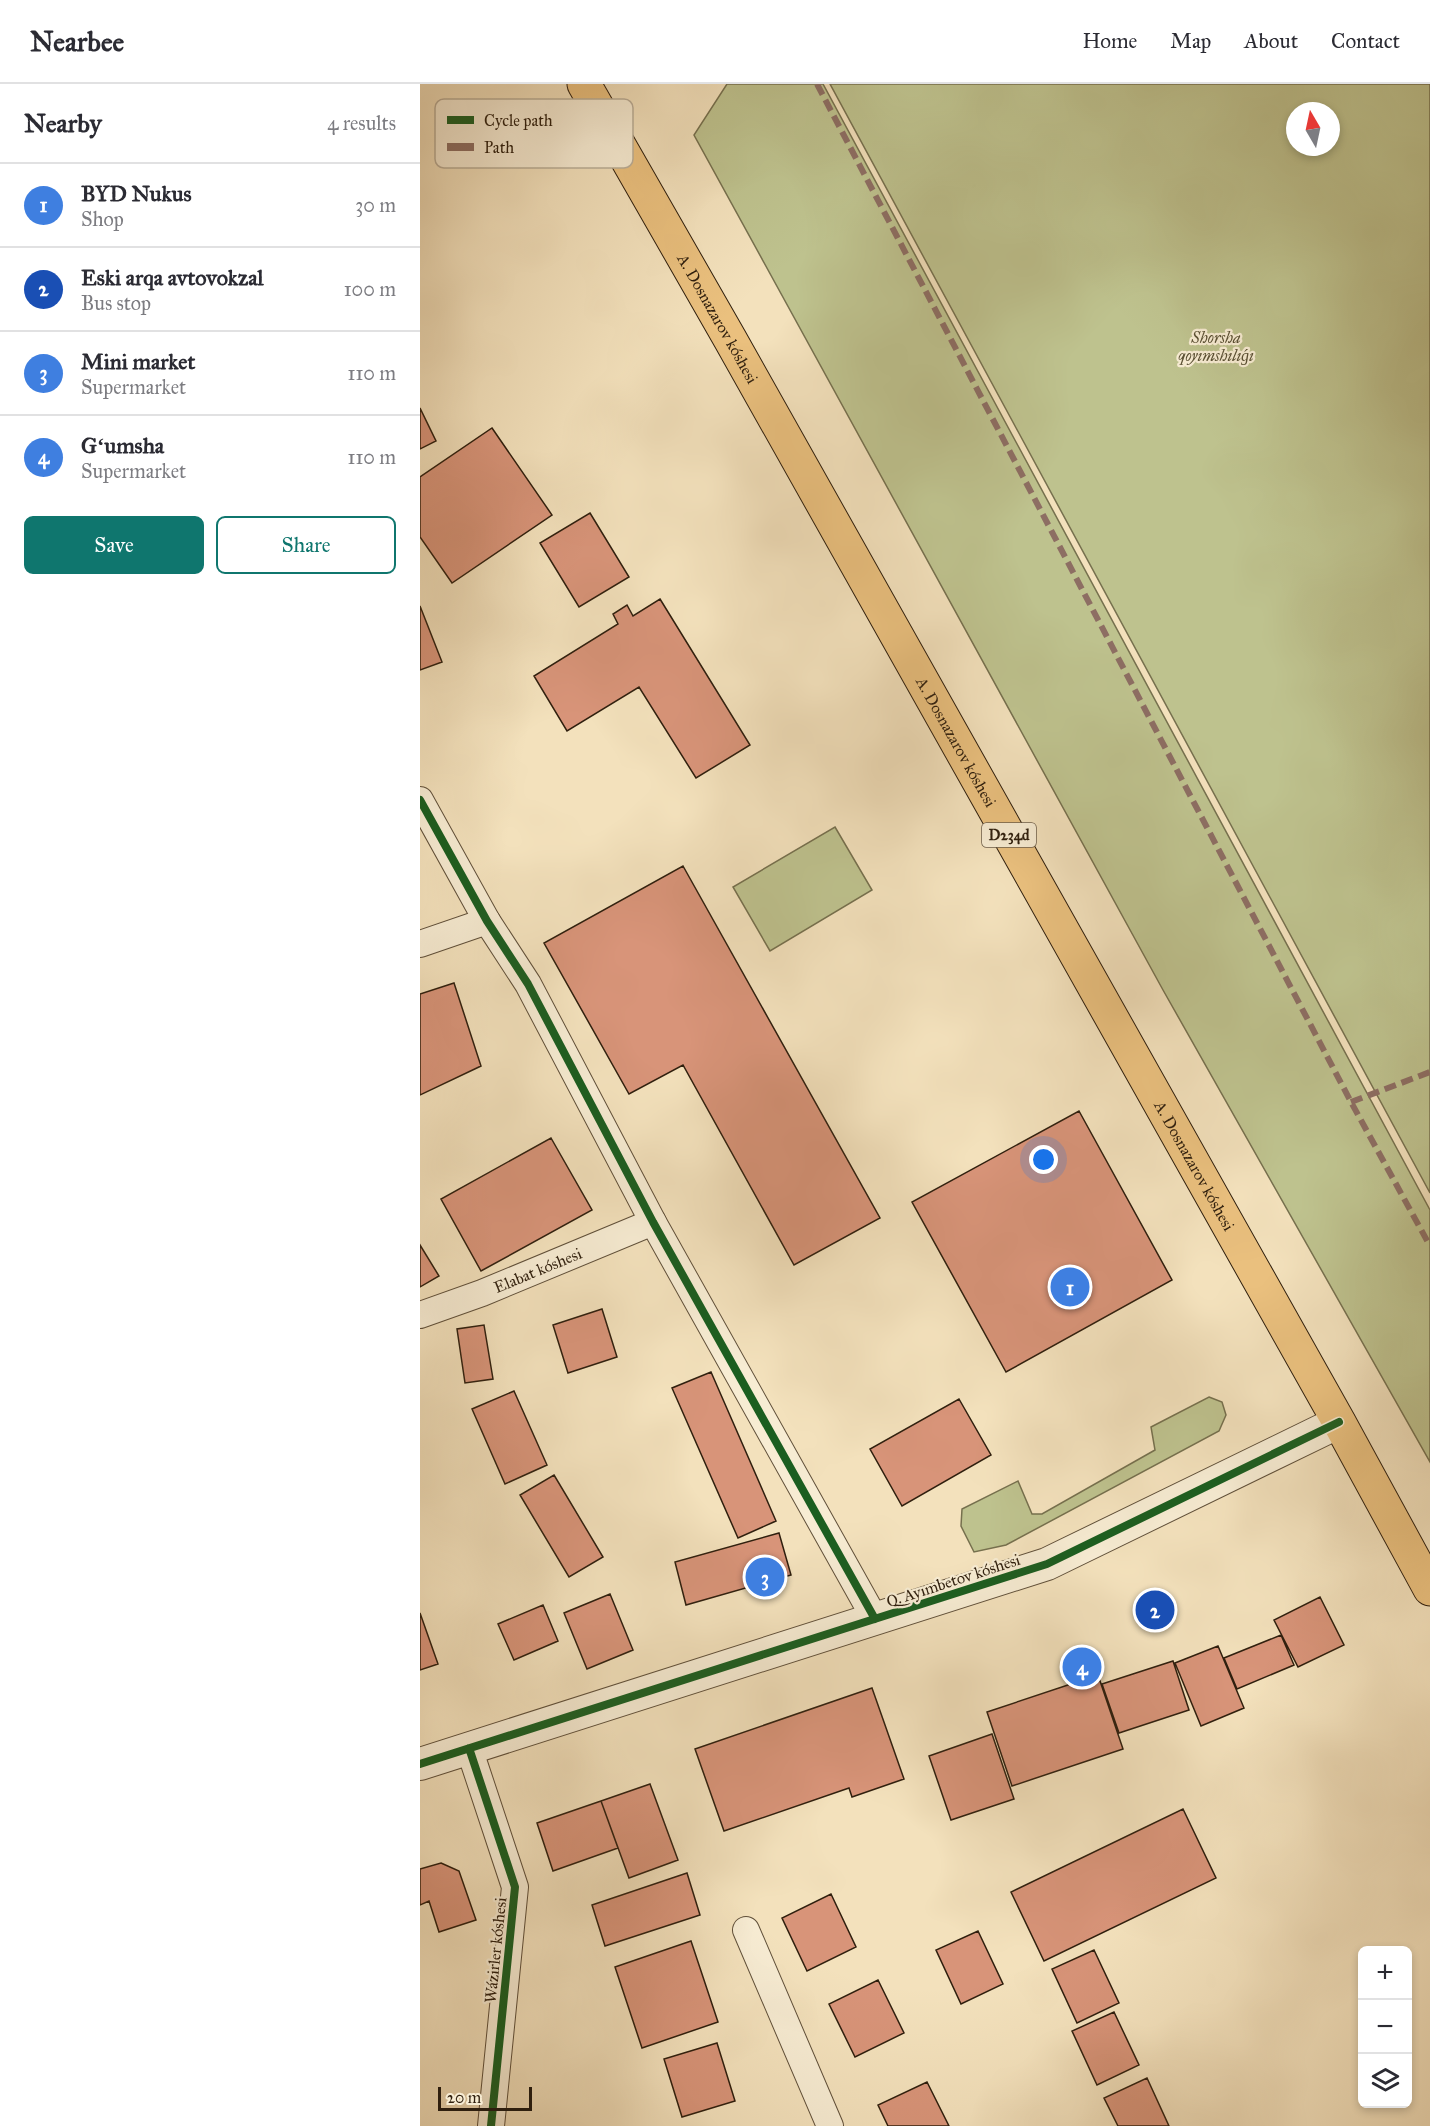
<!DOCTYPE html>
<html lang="en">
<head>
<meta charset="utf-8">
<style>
	:root { --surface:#fff; --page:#f7f7f7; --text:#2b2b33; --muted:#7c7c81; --line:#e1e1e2; --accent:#0f766e }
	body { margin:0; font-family:"IM FELL Great Primer",serif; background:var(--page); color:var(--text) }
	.controls { position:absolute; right:18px; bottom:18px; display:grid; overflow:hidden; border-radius:9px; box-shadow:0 3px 9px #0003 }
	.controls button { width:54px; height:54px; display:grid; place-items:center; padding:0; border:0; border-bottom:2px solid var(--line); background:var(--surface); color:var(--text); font:30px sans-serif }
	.compass { position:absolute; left:866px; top:18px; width:54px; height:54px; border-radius:50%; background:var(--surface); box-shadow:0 3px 9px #0003; rotate:351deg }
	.scale { position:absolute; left:18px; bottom:15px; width:94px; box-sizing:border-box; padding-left:6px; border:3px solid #2f1f0e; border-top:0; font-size:16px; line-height:21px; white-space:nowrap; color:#2f1f0e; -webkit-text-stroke:4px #f7ecd3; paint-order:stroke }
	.you { position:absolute; left:624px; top:1076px; width:21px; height:21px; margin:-15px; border:4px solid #fff; border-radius:50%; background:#1a73e8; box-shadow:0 0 0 9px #1a73e833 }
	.badge { display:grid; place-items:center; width:39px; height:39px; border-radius:50%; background:var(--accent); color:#fff; font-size:20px; font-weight:700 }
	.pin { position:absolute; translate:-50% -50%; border:3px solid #fff; box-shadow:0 2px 6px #0006 }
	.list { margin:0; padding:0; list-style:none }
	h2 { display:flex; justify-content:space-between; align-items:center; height:78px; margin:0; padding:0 24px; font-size:26px }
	h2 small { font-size:20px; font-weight:400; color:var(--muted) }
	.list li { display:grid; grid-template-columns:39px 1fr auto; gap:18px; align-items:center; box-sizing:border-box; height:84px; padding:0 24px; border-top:2px solid var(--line) }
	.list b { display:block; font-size:22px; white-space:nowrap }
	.list p { margin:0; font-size:20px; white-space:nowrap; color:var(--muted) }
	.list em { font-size:20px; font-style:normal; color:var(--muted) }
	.actions { display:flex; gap:12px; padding:18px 24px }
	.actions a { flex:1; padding:14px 0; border:2px solid var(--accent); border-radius:9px; text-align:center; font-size:21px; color:var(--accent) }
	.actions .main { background:var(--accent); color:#fff }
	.icon { flex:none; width:33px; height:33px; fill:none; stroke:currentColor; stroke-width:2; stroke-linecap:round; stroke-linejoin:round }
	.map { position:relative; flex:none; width:1010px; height:2042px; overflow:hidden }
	header { display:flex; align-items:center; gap:36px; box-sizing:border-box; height:84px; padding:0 30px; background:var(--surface); border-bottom:2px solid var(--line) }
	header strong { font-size:28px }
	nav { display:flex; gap:33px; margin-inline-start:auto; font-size:21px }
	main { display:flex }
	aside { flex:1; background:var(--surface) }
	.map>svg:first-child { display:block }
	.green { fill:#bec28e; stroke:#76704e; stroke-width:1.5; fill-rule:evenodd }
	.building { fill:#d89479; stroke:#2f1f0e; stroke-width:1.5 }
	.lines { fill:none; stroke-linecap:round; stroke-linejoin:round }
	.minor-casing { stroke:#60503a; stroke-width:28 }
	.tertiary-casing { stroke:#60503a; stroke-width:34 }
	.primary-casing { stroke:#2f1f0e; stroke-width:35 }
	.minor { stroke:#f7ecd3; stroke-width:26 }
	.tertiary { stroke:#f7ecd3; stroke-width:32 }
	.primary { stroke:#eac07e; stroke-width:33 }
	.quiet { stroke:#8d6e63; stroke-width:6; stroke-dasharray:12 6; stroke-linecap:butt }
	.cycleway-casing { stroke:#f7ecd3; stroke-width:11 }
	.cycleway { stroke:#1b5e20; stroke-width:8 }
	.labels { text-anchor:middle; stroke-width:4.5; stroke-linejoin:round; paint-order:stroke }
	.shield { fill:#f7ecd3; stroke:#6b5c49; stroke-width:1.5 }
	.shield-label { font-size:15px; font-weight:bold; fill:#2f1f0e }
	.street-label { font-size:16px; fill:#2f1f0e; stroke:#f7ecd3 }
	.park-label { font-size:16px; font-style:italic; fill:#5a5034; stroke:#f7ecd3 }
	.key { fill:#f7ecd3; stroke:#bbae98; stroke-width:1.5 }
	.key-label { font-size:16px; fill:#2f1f0e }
</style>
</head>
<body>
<header>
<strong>Nearbee</strong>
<nav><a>Home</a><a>Map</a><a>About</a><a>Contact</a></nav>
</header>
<main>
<aside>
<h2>Nearby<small>4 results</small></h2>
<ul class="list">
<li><span class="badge" style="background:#3f7fe0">1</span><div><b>BYD Nukus</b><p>Shop</p></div><em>30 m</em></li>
<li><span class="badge" style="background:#1a4fb4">2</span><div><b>Eski arqa avtovokzal</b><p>Bus stop</p></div><em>100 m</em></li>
<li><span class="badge" style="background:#3f7fe0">3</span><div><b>Mini market</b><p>Supermarket</p></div><em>110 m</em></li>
<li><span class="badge" style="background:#3f7fe0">4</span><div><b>Gʻumsha</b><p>Supermarket</p></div><em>110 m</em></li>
</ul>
<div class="actions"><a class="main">Save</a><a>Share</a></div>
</aside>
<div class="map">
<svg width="1010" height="2042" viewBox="0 0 1010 2042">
	<rect width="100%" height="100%" fill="#f3e1bc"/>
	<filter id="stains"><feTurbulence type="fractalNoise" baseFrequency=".00333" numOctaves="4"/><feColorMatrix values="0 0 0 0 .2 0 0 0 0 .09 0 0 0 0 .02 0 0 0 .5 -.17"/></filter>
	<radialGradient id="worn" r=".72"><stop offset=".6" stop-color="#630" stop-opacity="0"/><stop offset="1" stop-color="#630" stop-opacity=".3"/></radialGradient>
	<path class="green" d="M307,0H403L1010,1126V1378L743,906L274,51Z
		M410,0H1010V1109ZM875,27H911V63H875Z
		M415,743L452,806L350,867L313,803Z
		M789,1313L802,1318L806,1331L799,1347L586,1461L554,1468L541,1442L542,1425L598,1397L612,1430H622L735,1366L731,1343Z"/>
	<path class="building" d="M0,324L16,357L0,365Z
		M72,344L132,431L32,499L0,453V393Z
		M170,429L209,493L159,523L120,459Z
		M240,515L330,661L276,694L219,603L147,647L114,592L198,540L193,530L207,521L213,532Z
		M0,522L22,578L0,586Z
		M263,782L460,1134L374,1181L263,981L209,1010L124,859Z
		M34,899L61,982L0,1011V910Z
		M659,1027L752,1196L586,1288L492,1118Z
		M131,1054L172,1126L61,1187L21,1115Z
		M0,1161L19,1192L0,1203Z
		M182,1225L197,1273L148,1289L133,1241Z
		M64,1241L73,1295L45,1299L37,1245Z
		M291,1288L356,1437L318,1454L252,1304Z
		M94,1307L127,1381L85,1400L52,1325Z
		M539,1315L571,1371L482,1422L450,1365Z
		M134,1391L183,1473L149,1493L100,1411Z
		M359,1449L371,1491L266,1521L255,1478Z
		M190,1510L213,1566L167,1585L144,1529Z
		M900,1513L924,1561L878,1583L854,1536Z
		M123,1521L138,1557L94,1576L78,1540Z
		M0,1529L18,1580L0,1586Z
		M861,1551L874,1581L817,1605L804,1574Z
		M798,1562L824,1624L781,1642L755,1579Z
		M753,1577L769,1626L699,1649L682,1600Z
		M678,1591L703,1665L592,1702L567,1628Z
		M452,1604L484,1695L432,1713L429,1704L304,1747L275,1665Z
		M572,1650L594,1715L531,1736L509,1672Z
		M230,1700L258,1776L209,1794L181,1717Z
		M181,1717L198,1764L133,1787L117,1739Z
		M763,1725L796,1794L624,1877L591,1808Z
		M21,1779L39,1787L56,1836L19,1848L9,1817L0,1821V1785Z
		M267,1789L280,1831L185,1862L172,1821Z
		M411,1810L436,1863L387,1887L362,1834Z
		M558,1847L583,1900L541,1920L516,1866Z
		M271,1857L298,1938L222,1964L195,1883Z
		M674,1866L699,1919L657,1939L632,1885Z
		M458,1896L484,1949L435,1973L409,1920Z
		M694,1928L719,1981L677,2001L652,1947Z
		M297,1959L315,2017L262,2033L244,1975Z
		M727,1994L749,2042H698L684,2014Z
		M507,1998L529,2042H468L458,2021Z"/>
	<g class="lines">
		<g class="minor-casing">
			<g id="minor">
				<path d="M0,716L67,837L108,900L233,1138L455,1535"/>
				<path d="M0,860L67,837"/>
				<path id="s1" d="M0,1231L62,1209L233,1138"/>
				<path d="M49,1664L95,1803L71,2042"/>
				<path d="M326,1846L410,2042"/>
			</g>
		</g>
		<g class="tertiary-casing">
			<path id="tertiary" d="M0,1680L627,1480L919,1338"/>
		</g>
		<g class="primary-casing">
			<g id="primary">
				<path id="s2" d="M164,0L310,255L919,1338L1010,1505"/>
			</g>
		</g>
		<use href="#minor" class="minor"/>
		<use href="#tertiary" class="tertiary"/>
		<use href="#primary" class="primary"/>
		<path class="quiet" d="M397,0L931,1018L1010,1162
			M931,1018L1010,988"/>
		<g class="cycleway-casing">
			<path id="cycleway" d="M0,716L67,837L108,900L233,1138L455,1535
				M49,1664L95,1803L71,2042
				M0,1680L627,1480L919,1338"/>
		</g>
		<use href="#cycleway" class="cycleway"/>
	</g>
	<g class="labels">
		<rect class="shield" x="562" y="739" width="54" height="24" rx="4.5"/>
		<g class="shield-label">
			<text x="589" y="756">D234d</text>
		</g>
		<g class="street-label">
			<text dy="6" stroke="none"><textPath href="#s2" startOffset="270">A. Dosnazarov kóshesi</textPath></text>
			<text dy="6" stroke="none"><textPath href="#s2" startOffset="756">A. Dosnazarov kóshesi</textPath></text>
			<text dy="6" stroke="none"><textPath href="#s2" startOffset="1242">A. Dosnazarov kóshesi</textPath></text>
			<text dy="6" stroke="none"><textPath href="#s1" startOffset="126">Elabat kóshesi</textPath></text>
			<text transform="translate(533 1496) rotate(-18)" y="6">Q. Ayımbetov kóshesi</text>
			<text transform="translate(75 1866) rotate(-84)" y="6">Wázirler kóshesi</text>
		</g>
		<g class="park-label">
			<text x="796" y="259">Shorsha<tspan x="796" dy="18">qoyımshılıǵı</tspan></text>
		</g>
	</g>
	<rect x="15" y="15" width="198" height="69" rx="9" class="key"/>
	<rect x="27" y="32" width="27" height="8" fill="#1b5e20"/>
	<rect x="27" y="59" width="27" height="8" fill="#8d6e63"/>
	<g class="key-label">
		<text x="64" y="42">Cycle path</text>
		<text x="64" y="69">Path</text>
	</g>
	<rect width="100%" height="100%" filter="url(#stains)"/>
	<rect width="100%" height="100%" fill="url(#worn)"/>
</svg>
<div class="controls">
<button>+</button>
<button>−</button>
<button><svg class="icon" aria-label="layers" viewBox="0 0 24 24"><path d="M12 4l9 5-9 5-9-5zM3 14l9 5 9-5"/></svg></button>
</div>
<svg class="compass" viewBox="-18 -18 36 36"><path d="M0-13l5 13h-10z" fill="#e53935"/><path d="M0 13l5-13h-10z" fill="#7c7c81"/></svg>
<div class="scale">20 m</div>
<div class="you"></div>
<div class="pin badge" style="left:650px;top:1203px;background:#3f7fe0">1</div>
<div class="pin badge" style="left:735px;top:1526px;background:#1a4fb4">2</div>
<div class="pin badge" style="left:345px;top:1493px;background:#3f7fe0">3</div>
<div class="pin badge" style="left:662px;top:1583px;background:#3f7fe0">4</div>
</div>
</main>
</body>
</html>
